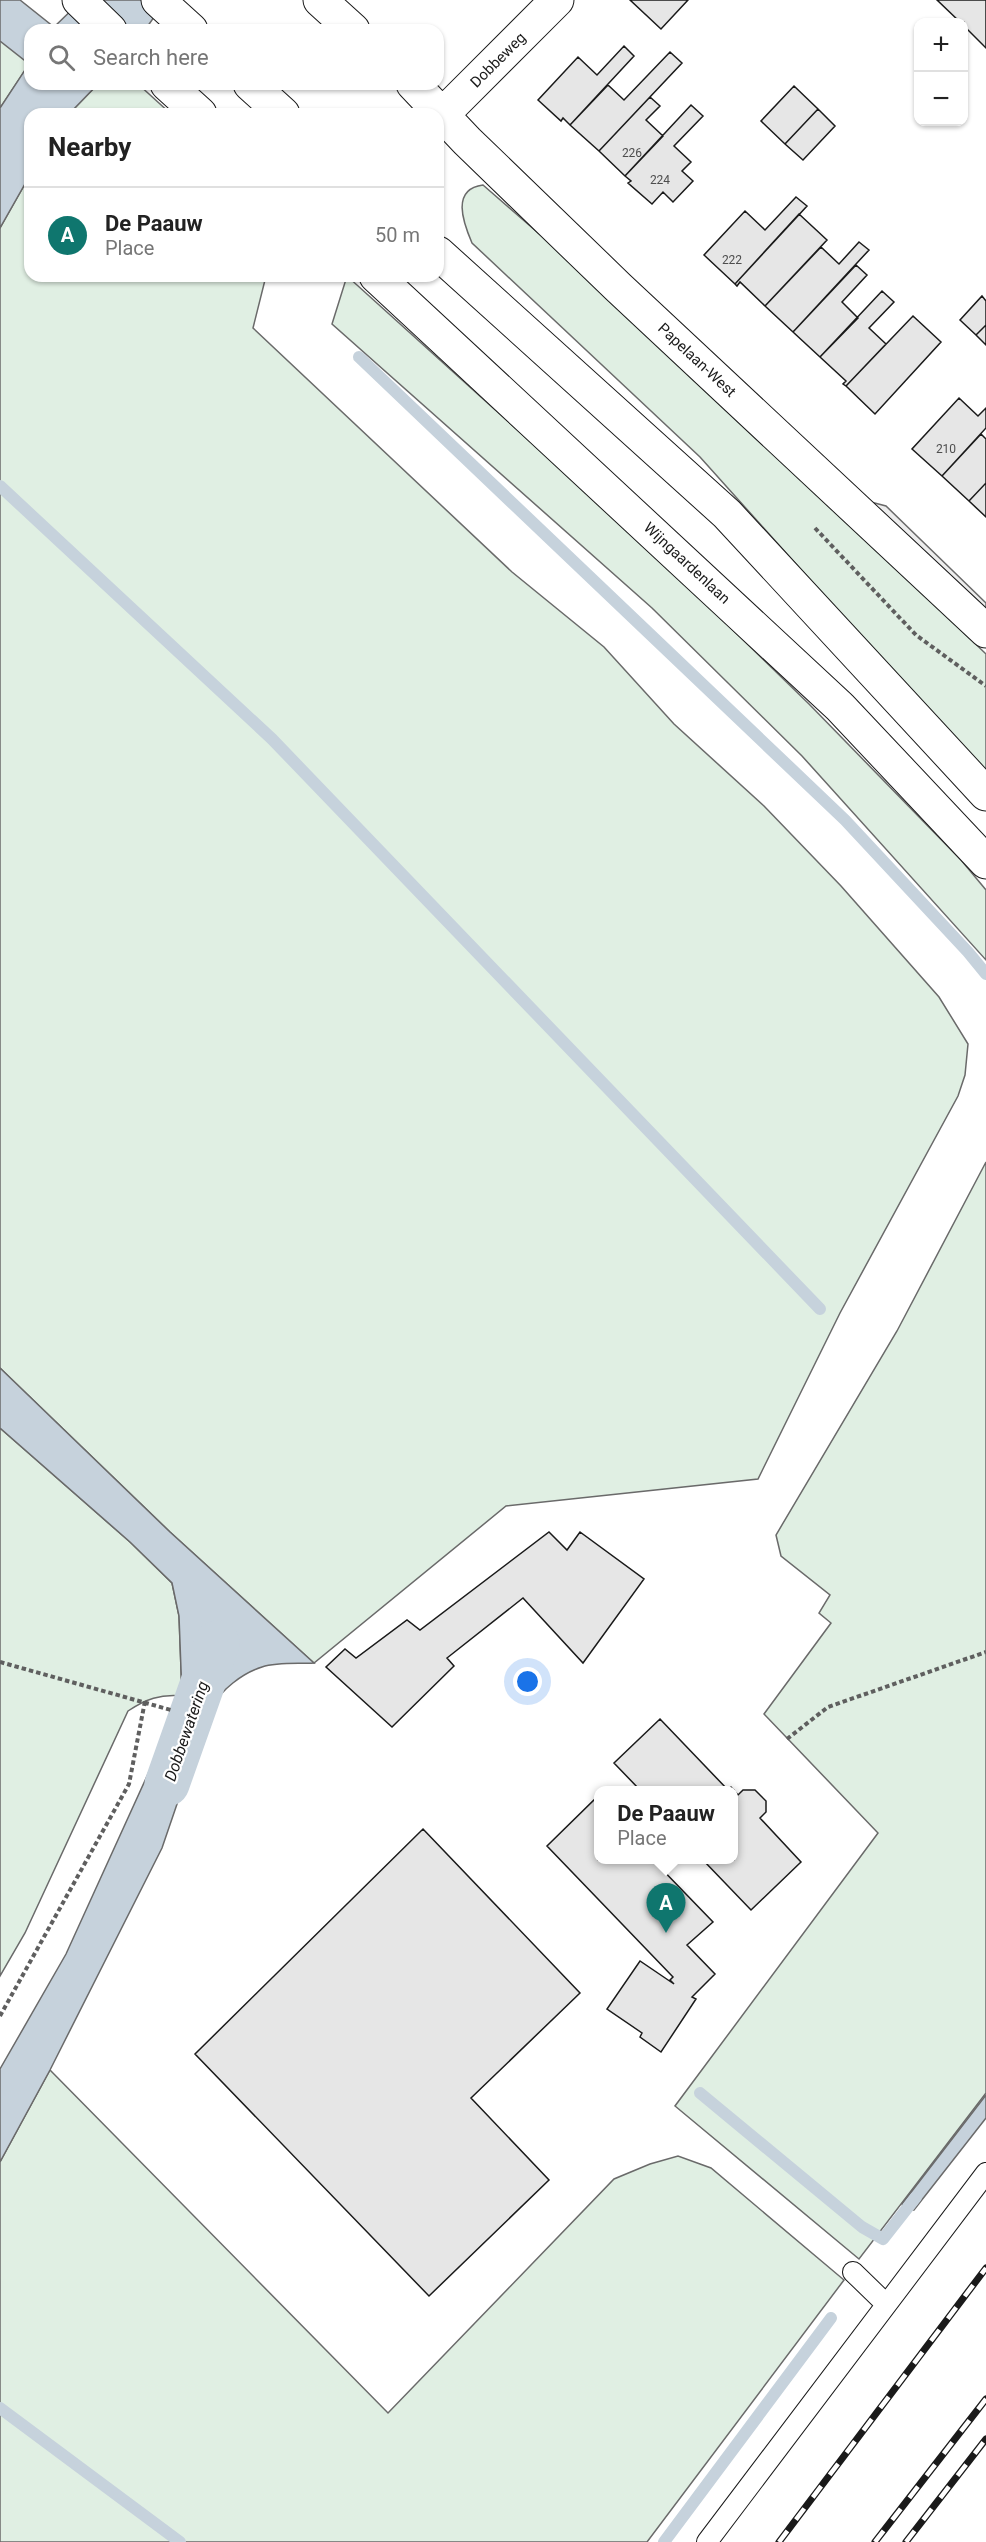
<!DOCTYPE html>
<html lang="en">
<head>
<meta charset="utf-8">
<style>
	:root { --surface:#fff; --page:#f6f6f6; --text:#222; --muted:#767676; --line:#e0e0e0; --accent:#0f766e }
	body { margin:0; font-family:Roboto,sans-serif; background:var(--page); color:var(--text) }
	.controls { position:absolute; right:18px; top:18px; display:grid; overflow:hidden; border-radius:12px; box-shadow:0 2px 4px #0004 }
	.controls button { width:54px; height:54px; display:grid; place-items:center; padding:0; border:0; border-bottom:2px solid var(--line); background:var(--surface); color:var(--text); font:30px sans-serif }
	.you { position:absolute; left:528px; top:1682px; width:21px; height:21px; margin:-15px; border:4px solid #fff; border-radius:50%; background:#1a73e8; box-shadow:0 0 0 9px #1a73e833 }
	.badge { display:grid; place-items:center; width:39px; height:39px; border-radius:50%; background:var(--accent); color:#fff; font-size:20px; font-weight:700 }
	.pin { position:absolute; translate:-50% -50px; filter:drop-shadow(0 2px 3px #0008) }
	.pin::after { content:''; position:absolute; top:32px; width:21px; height:18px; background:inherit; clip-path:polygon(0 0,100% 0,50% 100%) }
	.popup { position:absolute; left:594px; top:1786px; width:144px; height:78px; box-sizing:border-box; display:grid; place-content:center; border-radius:12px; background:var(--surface); filter:drop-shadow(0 2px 4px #0005); font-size:20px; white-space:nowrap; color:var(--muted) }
	.popup b { font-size:22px; color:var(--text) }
	.popup::after { content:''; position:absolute; left:50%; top:100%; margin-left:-12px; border:12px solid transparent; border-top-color:var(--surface) }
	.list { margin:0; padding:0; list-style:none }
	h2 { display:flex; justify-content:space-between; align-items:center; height:78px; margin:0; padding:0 24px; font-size:26px }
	h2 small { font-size:20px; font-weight:400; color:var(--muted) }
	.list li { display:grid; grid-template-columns:39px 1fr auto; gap:18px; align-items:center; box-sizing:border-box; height:96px; padding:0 24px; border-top:2px solid var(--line) }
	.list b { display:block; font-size:22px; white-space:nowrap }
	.list p { margin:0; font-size:20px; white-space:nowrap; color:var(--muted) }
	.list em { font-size:20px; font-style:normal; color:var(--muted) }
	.icon { flex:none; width:33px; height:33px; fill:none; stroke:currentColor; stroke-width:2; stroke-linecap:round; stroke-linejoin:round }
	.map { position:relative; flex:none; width:986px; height:2542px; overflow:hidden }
	.search { position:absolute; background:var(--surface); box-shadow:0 2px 4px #0004; left:24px; top:24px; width:420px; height:66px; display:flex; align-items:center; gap:15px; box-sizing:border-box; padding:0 21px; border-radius:18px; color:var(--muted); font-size:22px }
	.panel { position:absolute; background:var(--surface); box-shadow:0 2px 4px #0004; left:24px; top:108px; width:420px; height:174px; border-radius:18px }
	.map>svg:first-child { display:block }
	.green { fill:#e0efe3; stroke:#6a6a6a; stroke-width:1.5 }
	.parking { fill:#ededed; stroke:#6a6a6a; stroke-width:1.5 }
	.water { fill:#c6d2dc; stroke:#6a6a6a; stroke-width:1.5 }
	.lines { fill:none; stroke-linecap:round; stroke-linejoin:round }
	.stream { stroke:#c6d2dc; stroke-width:12 }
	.canal { stroke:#c6d2dc; stroke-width:45 }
	.building { fill:#e6e6e6; stroke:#1a1a1a; stroke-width:1.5 }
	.service-casing { stroke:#1a1a1a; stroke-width:22 }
	.minor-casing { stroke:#1a1a1a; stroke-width:35 }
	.secondary-casing { stroke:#1a1a1a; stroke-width:35 }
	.path { stroke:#5f5f5f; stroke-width:4; stroke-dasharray:4.5 3; stroke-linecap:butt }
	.service { stroke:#fff; stroke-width:20 }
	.minor { stroke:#fff; stroke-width:33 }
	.secondary { stroke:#fff; stroke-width:33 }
	.rail-casing { stroke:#1a1a1a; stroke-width:7 }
	.rail { stroke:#fff; stroke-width:4.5; stroke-dasharray:14; stroke-linecap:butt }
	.labels { text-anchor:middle; stroke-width:4.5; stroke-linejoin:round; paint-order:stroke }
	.number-label { font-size:12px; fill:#4d4d4d }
	.street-label { font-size:15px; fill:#1a1a1a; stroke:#fff }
	.water-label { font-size:16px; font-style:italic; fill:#1a1a1a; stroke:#fff }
</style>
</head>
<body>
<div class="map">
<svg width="986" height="2542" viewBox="0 0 986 2542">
	<rect width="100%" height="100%" fill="#fff"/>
	<path class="green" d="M0,14L30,37V63L0,108Z
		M98,84H138L171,114H69Z
		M30,175V276H266L253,328L512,572L604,647L674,724L764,806L841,886L939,997L968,1044L965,1075L958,1096L840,1313L758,1479L506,1506L314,1663L170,1532L0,1368V228Z
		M483,185L634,316L986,654V776L700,457L472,243C463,222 451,189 483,185Z
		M347,276L658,557L809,704L961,860L986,890V960L802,756L652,608L332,324Z
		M986,1162V2093L859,2259L675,2106L878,1833L764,1714L831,1623L819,1613L830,1595L781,1556L776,1535L897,1331Z
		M0,1428L130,1542L172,1583L179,1616L182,1696C160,1694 146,1699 128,1711L25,1933L0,1976Z
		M50,2070L388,2413L614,2179L650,2164L678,2156L711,2168L844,2280L647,2542H0V2162Z"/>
	<path class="parking" d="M867,501L886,506L986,603V615Z"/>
	<path class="water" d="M0,0H20L54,27L82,0H166L145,30H30V84H98L69,114H30V175L0,228V108L29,64L0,41Z
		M0,1368L170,1532L314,1663C298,1664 278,1662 262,1667C243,1673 220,1690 212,1708L182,1696L179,1616L172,1583L130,1542L0,1428Z
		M173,1719L202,1731L162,1848L50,2070L0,2162V2069L66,1954Z
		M986,2095V2118L914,2210H904L902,2204Z"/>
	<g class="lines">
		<path class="stream" d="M359,357L845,820L968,952L986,974
			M0,486L272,739L820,1309
			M700,2093L862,2227L883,2239L916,2197
			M0,2408L180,2542
			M664,2542L831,2318"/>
		<path class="canal" d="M167,1784L217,1643"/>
	</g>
	<path class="building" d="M630,0H688L661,29Z
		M937,0H986V48L964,26V22H960Z
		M624,46L634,56L570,125L563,118L561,121L538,100L578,57L597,75Z
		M670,52L682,63L599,151L570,125L608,85L624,100Z
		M794,86L818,109L785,144L761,121Z
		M650,97L660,106L646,120L663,136L625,176L599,151Z
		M691,105L703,116L674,146L691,162L682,171L693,181L673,202L663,192L652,204L628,183L631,181L625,176Z
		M818,109L835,126L803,160L785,144Z
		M796,197L807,206L735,284L704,255L745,211L765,230Z
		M799,214L827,240L765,306L740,282L737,286L735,284Z
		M859,242L869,250L793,332L765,306L821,247L839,264Z
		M856,265L867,275L842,302L858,318L820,357L793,332Z
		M882,291L894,302L869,328L886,344L846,386L843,384L846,381L820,357Z
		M982,296L986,301V325L976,335L960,320Z
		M913,316L941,342L875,414L846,386Z
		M986,325V345L976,335Z
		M959,398L978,416L986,408V428L942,476L912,449Z
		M981,434L986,439V483L969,501L942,476Z
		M986,483V517L969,501Z
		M549,1532L567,1550L580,1532L644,1579L583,1663L523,1598L447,1658L454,1666L392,1727L326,1667L345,1649L356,1658L407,1620L420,1630Z
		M660,1719L728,1790L731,1787L738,1795L743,1790H755L766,1801V1812L760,1818L801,1862L751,1910L703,1860H734V1790H640L614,1763Z
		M595,1799L598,1803V1860H653L713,1922L687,1945L715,1974L692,1997L696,1999L661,2052L640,2037L642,2033L607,2009L640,1961L674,1984L670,1980L673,1977L547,1846Z
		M423,1829L580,1993L471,2098L549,2180L429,2296L195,2054Z"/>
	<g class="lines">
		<g class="service-casing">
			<path id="service" d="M853,2272L885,2303
				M707,2542L986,2173"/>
		</g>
		<g class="minor-casing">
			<path id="minor" d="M320,0L353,30
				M413,84L467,141L618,287L986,631
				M438,119L557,0"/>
		</g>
		<g class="secondary-casing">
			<path id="secondary" d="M79,0L110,30
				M158,0L191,30
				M167,84L200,114
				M250,84L283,114
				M438,253L727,514L986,794
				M376,276L840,707L986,862"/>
		</g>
		<path class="path" d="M815,528L916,635L986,686
			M0,1662L171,1710
			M787,1739L828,1707L986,1652
			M0,2016L129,1784L145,1701"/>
		<use href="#service" class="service"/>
		<use href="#minor" class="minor"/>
		<use href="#secondary" class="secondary"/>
		<g class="rail-casing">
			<path id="rail" d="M779,2542L986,2268
				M875,2542L986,2399
				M906,2542L986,2439"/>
		</g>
		<use href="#rail" class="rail"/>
	</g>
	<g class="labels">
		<g class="number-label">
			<text x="632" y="157">226</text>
			<text x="660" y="184">224</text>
			<text x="732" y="264">222</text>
			<text x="946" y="453">210</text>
		</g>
		<g class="street-label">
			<text transform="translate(498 60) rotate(-45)" y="5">Dobbeweg</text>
			<text transform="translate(697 360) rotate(43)" y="5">Papelaan-West</text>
			<text transform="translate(687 563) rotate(43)" y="5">Wijngaardenlaan</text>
		</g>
		<g class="water-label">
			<text transform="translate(186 1731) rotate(-71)" y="6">Dobbewatering</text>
		</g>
	</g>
</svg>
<div class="controls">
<button>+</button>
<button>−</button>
</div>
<div class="you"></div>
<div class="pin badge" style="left:666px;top:1933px">A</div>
<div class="popup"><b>De Paauw</b>Place</div>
<div class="search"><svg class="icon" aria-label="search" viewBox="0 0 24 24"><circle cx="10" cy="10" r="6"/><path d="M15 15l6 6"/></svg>Search here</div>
<section class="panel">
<h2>Nearby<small></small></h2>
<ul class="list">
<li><span class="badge">A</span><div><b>De Paauw</b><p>Place</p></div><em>50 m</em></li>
</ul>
</section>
</div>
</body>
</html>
